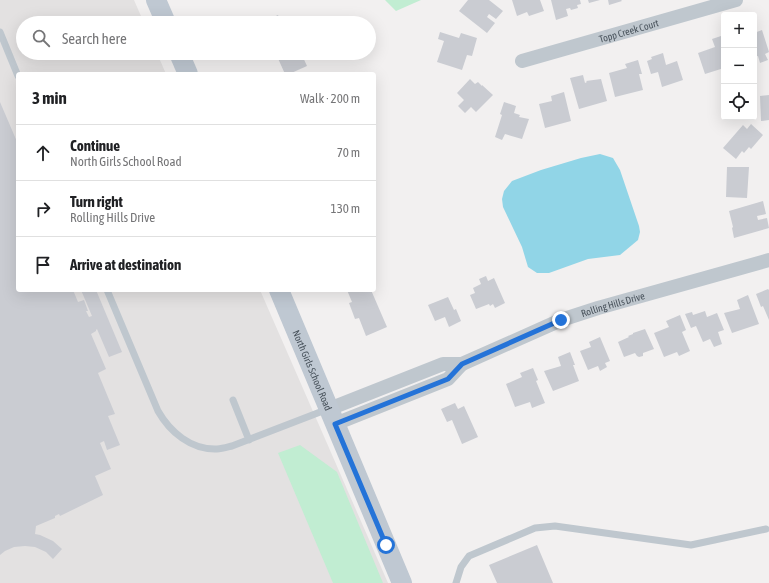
<!DOCTYPE html>
<html lang="en">
<head>
<meta charset="utf-8">
<style>
	:root { --surface:#fff; --page:#f2f2f2; --text:#202124; --muted:#757577; --line:#e0e0e0 }
	body { margin:0; font-family:"Asap Condensed",sans-serif; background:var(--page); color:var(--text) }
	.controls { position:absolute; right:12px; top:12px; display:grid; overflow:hidden; border-radius:4px; box-shadow:0 4px 16px #0002 }
	.controls button { width:36px; height:36px; display:grid; place-items:center; padding:0; border:0; border-bottom:1px solid var(--line); background:var(--surface); color:var(--text); font:20px sans-serif }
	.stop { position:absolute; width:12px; height:12px; margin:-9px; border:3px solid #2473d8; border-radius:50%; background:#fff }
	.stop.end { background:#2473d8; border-color:#fff; box-shadow:0 1px 4px #0008 }
	.list { margin:0; padding:0; list-style:none }
	h2 { display:flex; justify-content:space-between; align-items:center; height:52px; margin:0; padding:0 16px; font-size:17px }
	h2 small { font-size:13px; font-weight:400; color:var(--muted) }
	.list li { display:grid; grid-template-columns:26px 1fr auto; gap:12px; align-items:center; box-sizing:border-box; height:56px; padding:0 16px; border-top:1px solid var(--line) }
	.list b { display:block; font-size:15px; white-space:nowrap }
	.list p { margin:0; font-size:13px; white-space:nowrap; color:var(--muted) }
	.list em { font-size:13px; font-style:normal; color:var(--muted) }
	.icon { flex:none; width:22px; height:22px; fill:none; stroke:currentColor; stroke-width:2; stroke-linecap:round; stroke-linejoin:round }
	.map { position:relative; flex:none; width:769px; height:583px; overflow:hidden }
	.search { position:absolute; background:var(--surface); box-shadow:0 4px 16px #0002; left:16px; top:16px; width:360px; height:44px; display:flex; align-items:center; gap:10px; box-sizing:border-box; padding:0 14px; border-radius:22px; color:var(--muted); font-size:15px }
	.panel { position:absolute; background:var(--surface); box-shadow:0 4px 16px #0002; left:16px; top:72px; width:360px; height:220px; border-radius:4px }
	.map>svg:first-child { display:block }
	.education { fill:#e3e1e1 }
	.green { fill:#c1edd2 }
	.water { fill:#91d5e7 }
	.building { fill:#caccd2 }
	.lines { fill:none; stroke-linecap:round; stroke-linejoin:round }
	.lane { stroke:#bfc7ce; stroke-width:7 }
	.street { stroke:#bfc7ce; stroke-width:14 }
	.secondary { stroke:#bfc8d2; stroke-width:20 }
	.route { stroke:#2473d8; stroke-width:5 }
	.labels { text-anchor:middle; stroke-width:3; stroke-linejoin:round; paint-order:stroke }
	.street-label { font-size:10px; fill:#49535c; stroke:#fff }
</style>
</head>
<body>
<div class="map">
<svg width="769" height="583" viewBox="0 0 769 583">
	<rect width="100%" height="100%" fill="#f2f0f0"/>
	<path class="education" d="M0,0H134L144,23H23V53H157L166,74H18V290H260L388,583H0Z"/>
	<path class="green" d="M385,0H421L396,11Z
		M300,445L337,472L383,583H333L278,453Z"/>
	<path class="water" d="M600,154L613,158L620,170L639,226L640,232L638,240L620,255L588,259L549,273H537L528,267L522,247L503,207L502,199L504,191L512,181L541,170L581,158Z"/>
	<path class="building" d="M468,0H489L503,11L496,19L489,14L487,17L495,23L487,33L459,11Z
		M512,0H540L544,11L529,16L527,12L517,16Z
		M551,0H580L581,4L577,5L578,8L571,10L570,8L566,9L568,16L556,20Z
		M588,0H600L589,3Z
		M608,0H621L622,1L609,5Z
		M278,15L281,23H261Z
		M762,30L769,52L765,54L768,60L760,63L758,56L754,57V33Z
		M440,32L459,38L461,33L477,38L472,56L467,55L462,70L437,62L444,41L438,39Z
		M724,35V68L705,74L698,53L715,47L712,39Z
		M268,53H294L295,56L301,53L307,66L289,74H285L276,54L270,58Z
		M663,53L666,65L677,61L683,80L662,87L658,72L651,74L647,61L652,59L651,57Z
		M638,60L642,74H639L643,90L615,97L609,73L627,68L625,64Z
		M583,75L585,83L587,82L586,81L601,79L607,101L579,109L570,78Z
		M470,79L475,84L478,82L482,86V85L493,95L476,112L471,107L465,113L458,106L464,100L457,93Z
		M564,92L571,121L545,128L539,104L552,101L551,96Z
		M769,95V120L761,121L760,96Z
		M0,102L18,144V290H73L78,302L84,300L88,311H86L89,317L92,316L81,290H96L122,352L109,357L97,329L96,330V331L91,334L106,369L98,373L115,414L108,416L120,445L107,450L104,441L100,443L111,469L95,476L103,495L60,516L59,514L55,516V518L36,526L35,534L40,535L53,541L62,549L53,559L46,552L35,547L25,546L14,547L5,551L0,555Z
		M504,102L516,106L514,113L520,115L519,117L529,119L522,139L505,134L502,140L495,137L502,115L500,114Z
		M751,124L763,135L751,149L749,147L744,153L742,151L736,159L723,148L743,125L747,129Z
		M727,167H749L747,198L726,197Z
		M763,201L766,214L757,216L758,220L767,218L769,228L734,238L732,228L733,227L729,211Z
		M486,276L488,281L494,278L505,303L495,308L493,304L490,306L489,304L476,309L470,295L475,293L473,288L481,284L479,279Z
		M768,289L769,290V320L763,306L761,307L756,294Z
		M347,290H371L387,327L366,336L359,318L355,319L349,303L352,302Z
		M748,295L759,324L732,333L724,313L740,309L737,300Z
		M448,297L454,310L456,309L461,321L449,327L445,317L435,321L428,305Z
		M705,311L707,317L717,313L724,330L718,332L722,344L714,347L710,339L703,342L696,326L691,328L685,314L692,312L693,315Z
		M680,315L686,330L682,332L690,351L679,356L677,352L664,357L654,333L669,327L666,321Z
		M645,329L654,349L643,353V356L639,357L637,356L635,353L624,357L618,342L629,337L628,336L633,334V333Z
		M600,337L610,361L605,363L607,367L600,371L598,366L588,370L580,351L591,347L589,342Z
		M570,352L575,365H573L579,381L553,391L544,371L561,366L558,357Z
		M533,368L538,380L536,381L545,403L532,408L530,402L515,407L506,384L522,377L520,373Z
		M455,403L458,409L464,406L478,437L462,444L452,420L447,422L441,409Z
		M537,545L553,583H497L489,565Z"/>
	<g class="lines">
		<path class="lane" d="M0,32L18,76
			M107,290L158,411C170,432 191,450 217,449C222,449 228,447 232,446L328,409
			M233,400L249,440
			M456,583L461,567L469,556L535,528L555,526L691,545L766,529"/>
		<g class="street">
			<path id="s1" d="M522,61L736,0"/>
			<path id="s2" d="M329,409L443,364H462L561,320L598,308L769,260"/>
			<path d="M335,424L448,379L462,364"/>
		</g>
		<g class="secondary">
			<path d="M156,0L166,23"/>
			<path d="M179,53L188,74"/>
			<path id="s3" d="M279,290L402,583"/>
		</g>
	</g>
	<g class="lines">
		<path class="route" d="M386,545L335,424L448,379L462,364L561,320"/>
	</g>
	<g class="labels">
		<g class="street-label">
			<text dy="4" stroke="none"><textPath href="#s1" startOffset="111">Topp Creek Court</textPath></text>
			<text dy="4" stroke="none"><textPath href="#s2" startOffset="304">Rolling Hills Drive</textPath></text>
			<text dy="4" stroke="none"><textPath href="#s3" startOffset="87">North Girls School Road</textPath></text>
		</g>
	</g>
</svg>
<div class="controls">
<button>+</button>
<button>−</button>
<button><svg class="icon" aria-label="locate" viewBox="0 0 24 24"><circle cx="12" cy="12" r="6"/><path d="M12 2v4M12 18v4M2 12h4M18 12h4"/></svg></button>
</div>
<div class="stop" style="left:386px;top:545px"></div>
<div class="stop end" style="left:561px;top:320px"></div>
<div class="search"><svg class="icon" aria-label="search" viewBox="0 0 24 24"><circle cx="10" cy="10" r="6"/><path d="M15 15l6 6"/></svg>Search here</div>
<section class="panel">
<h2>3 min<small>Walk · 200 m</small></h2>
<ul class="list">
<li><svg class="icon" aria-label="ahead" viewBox="0 0 24 24"><path d="M12 20V5M6 11l6-6 6 6"/></svg><div><b>Continue</b><p>North Girls School Road</p></div><em>70 m</em></li>
<li><svg class="icon" aria-label="right" viewBox="0 0 24 24"><path d="M7 20v-9h11M14 6l5 5-5 5"/></svg><div><b>Turn right</b><p>Rolling Hills Drive</p></div><em>130 m</em></li>
<li><svg class="icon" aria-label="arrive" viewBox="0 0 24 24"><path d="M6 21V4h12l-3 4 3 4H6"/></svg><div><b>Arrive at destination</b></div></li>
</ul>
</section>
</div>
</body>
</html>
